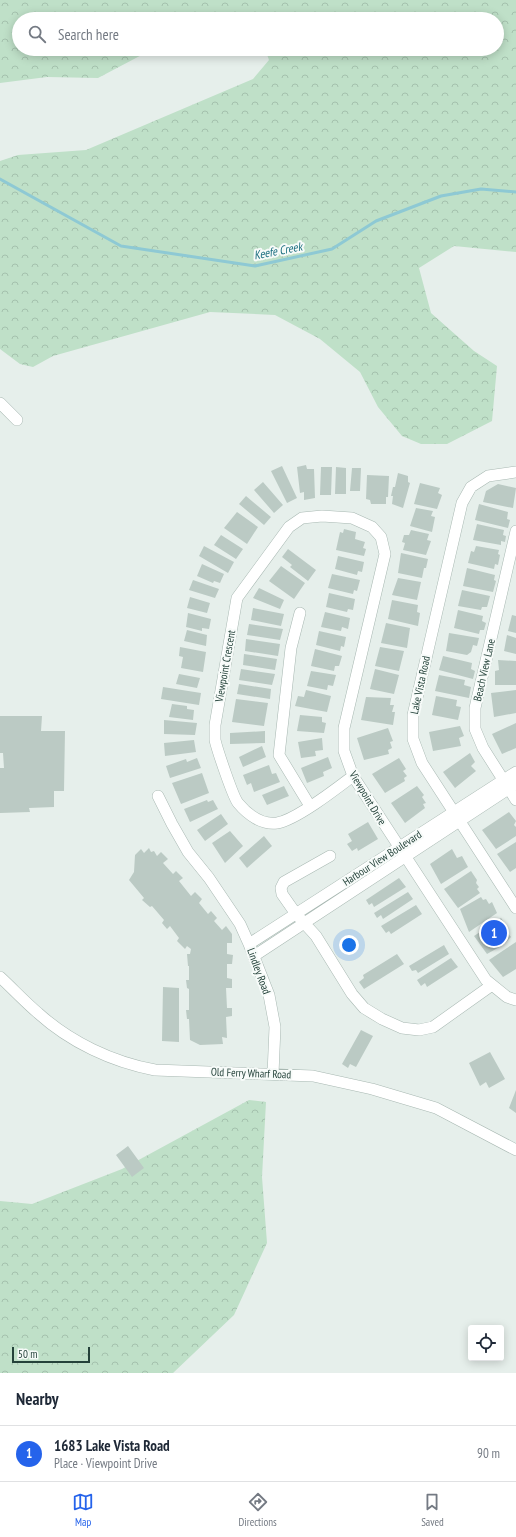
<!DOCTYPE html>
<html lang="en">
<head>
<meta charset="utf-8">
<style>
	:root { --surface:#fff; --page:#f6f6f7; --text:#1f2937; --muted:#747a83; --line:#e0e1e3; --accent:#2563eb }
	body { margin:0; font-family:"PT Sans Narrow",sans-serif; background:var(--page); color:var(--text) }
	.controls { position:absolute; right:12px; bottom:12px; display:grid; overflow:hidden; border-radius:4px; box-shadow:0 2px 10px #0003 }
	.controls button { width:36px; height:36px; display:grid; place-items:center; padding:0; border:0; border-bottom:1px solid var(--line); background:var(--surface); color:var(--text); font:20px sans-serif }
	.scale { position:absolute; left:12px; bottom:10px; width:78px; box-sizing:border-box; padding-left:4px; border:2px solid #24423a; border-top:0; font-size:11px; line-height:14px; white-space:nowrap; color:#24423a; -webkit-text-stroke:3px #f7fbf9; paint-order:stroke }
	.you { position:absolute; left:349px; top:945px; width:14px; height:14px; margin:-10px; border:3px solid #fff; border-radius:50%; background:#1a73e8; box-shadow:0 0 0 6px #1a73e833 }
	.badge { display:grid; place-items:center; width:26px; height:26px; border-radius:50%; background:var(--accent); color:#fff; font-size:13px; font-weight:700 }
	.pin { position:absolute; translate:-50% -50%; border:2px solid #fff; box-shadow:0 1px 4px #0006 }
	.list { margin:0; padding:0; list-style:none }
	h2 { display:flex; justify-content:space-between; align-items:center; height:52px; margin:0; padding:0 16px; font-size:17px }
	h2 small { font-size:13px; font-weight:400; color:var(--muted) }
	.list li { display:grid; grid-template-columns:26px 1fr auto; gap:12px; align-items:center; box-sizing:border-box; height:56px; padding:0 16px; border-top:1px solid var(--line) }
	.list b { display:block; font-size:15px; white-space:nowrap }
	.list p { margin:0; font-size:13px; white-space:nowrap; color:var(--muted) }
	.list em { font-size:13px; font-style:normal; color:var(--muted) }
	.icon { flex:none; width:22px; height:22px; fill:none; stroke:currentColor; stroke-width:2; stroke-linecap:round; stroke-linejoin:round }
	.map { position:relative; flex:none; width:516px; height:1373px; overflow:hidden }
	.search { position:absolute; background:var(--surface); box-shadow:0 2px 10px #0003; left:12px; right:12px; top:12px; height:44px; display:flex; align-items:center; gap:10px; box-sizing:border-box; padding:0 14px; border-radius:22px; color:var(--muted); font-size:15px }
	.sheet { height:108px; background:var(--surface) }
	nav { display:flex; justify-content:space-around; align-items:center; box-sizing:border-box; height:56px; border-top:1px solid var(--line); background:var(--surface); font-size:11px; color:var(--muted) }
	nav a { display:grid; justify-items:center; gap:2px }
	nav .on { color:var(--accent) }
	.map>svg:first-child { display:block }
	.forest { fill:url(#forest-crowns) }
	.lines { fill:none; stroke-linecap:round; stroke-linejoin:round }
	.stream { stroke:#8ec9d4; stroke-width:3 }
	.building { fill:#bbcac4 }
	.minor-casing { stroke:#a8b8b2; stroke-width:12 }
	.minor { stroke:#fff; stroke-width:11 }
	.labels { text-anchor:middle; stroke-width:4; stroke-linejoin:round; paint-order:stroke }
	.street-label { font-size:11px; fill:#24423a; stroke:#f7fbf9 }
	.water-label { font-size:12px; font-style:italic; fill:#1c6f80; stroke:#f7fbf9 }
</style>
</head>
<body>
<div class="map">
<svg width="516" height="1373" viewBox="0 0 516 1373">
	<defs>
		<pattern id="forest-crowns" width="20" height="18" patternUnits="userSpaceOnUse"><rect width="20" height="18" fill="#bfe0c8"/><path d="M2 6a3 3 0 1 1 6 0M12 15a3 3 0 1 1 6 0" fill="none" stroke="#a4c1ad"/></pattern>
	</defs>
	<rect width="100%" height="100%" fill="#e6efeb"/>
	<path class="forest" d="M0,0H516V252L454,246L419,268L431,313L474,351L497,366L492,421L447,444H421L402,436L378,407L360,372L320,339L275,315L210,312L53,356L33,367L20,364L0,349V161L18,155L86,150L253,79L269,60L265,49H497V19H19V49H153L98,78L47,77L0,83Z
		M249,1100L266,1102L262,1177L267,1243L234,1315L173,1373H0V1201L32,1204L122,1169Z"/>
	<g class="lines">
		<path class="stream" d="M0,179L121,246L255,266L332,249L376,221L441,196L481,189L516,192"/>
	</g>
	<path class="building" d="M306,465L307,469H314L315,498L304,500V492L300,493L297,467Z
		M282,466L297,498L287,503L271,471Z
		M321,467H332L331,495H320Z
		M336,467L346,468V494H335Z
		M352,468H361L360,491H350Z
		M398,473L408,476V482L410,483L403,508L392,504L393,496H391L393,487H395Z
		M367,475L389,476L388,497H386V504H371L370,500L366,499Z
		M263,482L283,505L274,513L254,490Z
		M420,483L440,488L438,493L442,495L437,509L414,504Z
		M498,484L516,488L513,508L483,502L486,491Z
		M246,496L271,517L264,525L239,504Z
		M479,504L508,512L507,519L510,520L508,528L475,520Z
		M416,508L433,511L431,516L435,517L432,532L410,526Z
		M237,512L258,527L247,544L224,528Z
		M477,524L504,530L503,535L506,536L505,542L501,541V545L473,540Z
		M344,529L356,532L355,539L365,542L363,548L366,549L364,556L336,550L340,532L343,533Z
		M411,530L429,534L427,540L431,541L426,555L403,550L405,543L402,542L404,535H409Z
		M221,535L243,549L236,559L214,545Z
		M204,546L234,562L228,573L199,556Z
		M476,546L499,550L498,554L500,555L498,565L495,564L494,569L468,563L471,551L474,552Z
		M288,549L316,570L308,581L290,567L292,565L282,557Z
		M401,553L428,559L426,568H424L422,578L398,573Z
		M338,556L364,562L362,572L358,571L357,575L335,569Z
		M202,564L224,574L220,583L214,581L213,583L197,576Z
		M281,566L305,583L294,599L269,581Z
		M467,568L495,575L494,580L496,581L493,592L463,586Z
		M332,574L360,580L357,591L354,590L353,594L328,588Z
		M398,578L421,582L417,600L392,595Z
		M193,580L219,589L215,598L189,590Z
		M259,588L284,600L280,609L253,598Z
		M462,590L490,596L487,607H482L481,610L458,606Z
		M329,593L355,599L353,610L348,609L347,612L326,607Z
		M190,597L210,603L207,613L187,608Z
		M392,600L418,605L417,612L420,613L418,626L388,619Z
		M253,608L284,614L281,626L251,620Z
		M458,610L483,616L482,621L486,623L484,630H480L479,634L454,628Z
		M325,612L350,618L348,629L342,627L341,631L321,627Z
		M188,613L211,619L209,629L202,628V631L186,627Z
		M512,615L516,616V633L508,631Z
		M386,623L410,628L407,648L381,643Z
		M249,624L283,629L280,640L247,635Z
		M187,630L207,635L206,646L184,641Z
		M319,631L346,637L344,647L341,646L340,651L316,645Z
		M449,633L479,638L477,646L473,645L471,652L467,655L446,651Z
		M507,635L516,638V654L504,651Z
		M246,639L280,644L278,656L245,651Z
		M180,647L206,652L203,672L181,668L183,657L179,656Z
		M380,647L404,651L399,671L375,666Z
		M315,649L342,656L339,666H335L334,671L311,666Z
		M244,654L277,659L275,670L243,665Z
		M443,656L472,663L471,669L475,671L473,679L439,670Z
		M498,660L516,661V685H495V671L499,670Z
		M241,669L275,674L272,685L239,680Z
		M375,669L399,675L394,694L370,689Z
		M311,671L336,675L333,686L328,685L327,690L307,686Z
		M179,674L200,678L197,688L176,684Z
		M439,675L465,680L464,685L471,687L469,698L435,691Z
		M239,684L271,689L270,699L237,694Z
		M163,687L201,693L199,705L161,699Z
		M306,690L331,696L327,712L295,706L298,696L304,697Z
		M516,690V713L494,717L491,693Z
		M436,696L457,700L456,706L461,707L458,720L432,715Z
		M366,697L391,698L390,705H394L392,712H395L393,725L361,720Z
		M236,699L268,703L264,726L232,722Z
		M172,704L187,706V709L194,710L193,720L169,717Z
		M300,715L322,717V722L326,723L324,733L297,731Z
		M0,716H42L41,731H65L64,791H54V807L29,808L30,812L0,813V768H4L3,753H0Z
		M164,720L197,723L195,735L164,734Z
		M516,723V748L502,754L492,734Z
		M460,726L464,736L459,738L461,746L433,751L429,732Z
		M388,728L393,741L390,742L392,748L388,750L389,754L364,760L357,738Z
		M265,731V743L230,744V733Z
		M322,738L323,750L315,751L316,756L301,758L298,742Z
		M194,740L196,752L165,756L164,743Z
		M262,746L266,757L243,767L239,757Z
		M470,753L475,762L471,766L476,771L455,788L443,772Z
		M328,757L332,768L323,772L324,776L307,783L301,768Z
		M197,758L201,768L170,778L166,766L186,759L187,762Z
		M399,758L406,769L403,771L407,776L404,778L405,781L385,793L372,774Z
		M269,765L272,774L276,773L280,782L254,792L251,783L247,785L243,775Z
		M202,773L209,793L181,804L172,783Z
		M284,786L289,796L267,805L262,795Z
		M417,786L424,795L422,797L426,803L423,804L425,808L405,823L391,803Z
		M207,800L208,802L213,800L218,809L190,822L184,809Z
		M509,812L516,821L514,825L516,827V836L496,849L482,830Z
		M221,814L228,824L205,841L197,830Z
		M368,822L378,839L358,851L357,848L352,851L347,844L352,841L348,834Z
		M230,831L243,846L225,863L212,843Z
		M264,836L272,846L247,868L239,858Z
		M516,842V868L510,872L497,854Z
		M149,848L151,852L154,851L157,856L161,852L168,859L163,863L173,874L176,871L183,878L179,881L191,896L195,892L202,899L199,903L208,914L211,911L217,918L214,921L222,930L226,926L232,934V943H227V954L233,955L232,964H227V978L232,979V988H226L227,1008H232V1016L226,1017L227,1038L222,1037L223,1044L200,1045L190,1040L189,1019H187L186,1010H189V989L187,988L186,980H189V966H188L187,954H190L191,949L187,946L185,949L177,941L179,938L170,926L167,929L162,923L164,920L152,906L150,907L142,900L144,898L129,880L134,872L135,855L141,849L144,853Z
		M452,849L457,858L462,856L468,867L441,884L430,864Z
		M471,871L477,880L476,883L479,887L477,889L480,893L458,908L444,889Z
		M399,878L406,887L374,907L372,903L369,905L366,900Z
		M408,892L413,899L383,919L381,915L377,918L374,913Z
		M481,897L483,900L486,899L489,904L492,902L497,913L469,932L460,909Z
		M416,905L422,914L391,934L389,931L386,933L381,926Z
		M501,918L508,928L505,930L511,937L503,945L487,954L474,936Z
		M516,942V969L503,977L489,960Z
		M444,945L449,954L418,973L416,970L412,971L409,966Z
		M397,954L404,964L364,989L359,982L364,978L363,975Z
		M451,958L458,967L427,987L425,983L421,986L417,980Z
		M163,987L179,988V1042L162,1041Z
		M361,1030L373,1036L356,1067L350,1064L348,1068L342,1064Z
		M490,1052L505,1079L489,1088L486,1082L480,1086L469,1063Z
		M516,1090V1113L509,1108Z
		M128,1146L144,1168L132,1177L116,1155Z"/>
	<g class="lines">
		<g class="minor-casing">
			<path id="minor" d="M0,403L17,420
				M516,472L488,476L471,487L462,503L413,715V739L422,763L516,908
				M516,531L475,708V729L483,748L516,800
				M300,613L291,648L279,755L310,806
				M353,776C336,789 296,820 277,823C262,825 248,815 238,803C233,797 217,749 215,740C215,735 215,730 215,725L237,598L289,527L302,518L322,516L352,518L372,527L381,537L385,554L344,728V751L353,776L486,980L507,997L516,1000
				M158,796L172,824L188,852L209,878L240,924L249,944L269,995L275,1027L273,1074
				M330,856L284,882L281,888L282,894L296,914L316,936L352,994L364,1008L382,1019L402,1028L419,1030L433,1027L492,985
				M249,944L516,772
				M254,956L516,784
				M0,977C13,989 25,1002 38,1013C70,1042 112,1062 155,1070L313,1076L372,1089L436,1108L516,1150"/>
		</g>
		<use href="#minor" class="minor"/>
	</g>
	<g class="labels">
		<g class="street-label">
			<text transform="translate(225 666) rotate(-80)" y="4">Viewpoint Crescent</text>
			<text transform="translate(484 670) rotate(-77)" y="4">Beach View Lane</text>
			<text transform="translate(420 685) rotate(-78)" y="4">Lake Vista Road</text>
			<text transform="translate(368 798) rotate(59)" y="4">Viewpoint Drive</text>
			<text transform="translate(382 858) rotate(-33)" y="4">Harbour View Boulevard</text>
			<text transform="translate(259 971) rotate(70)" y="4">Lindley Road</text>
			<text transform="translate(251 1073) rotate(2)" y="4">Old Ferry Wharf Road</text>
		</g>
		<g class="water-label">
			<text transform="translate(278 251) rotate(-11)" y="4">Keefe Creek</text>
		</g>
	</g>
</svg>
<div class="controls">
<button><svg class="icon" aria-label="locate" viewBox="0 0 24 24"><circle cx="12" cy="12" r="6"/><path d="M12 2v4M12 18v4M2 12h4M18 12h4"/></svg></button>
</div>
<div class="scale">50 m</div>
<div class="you"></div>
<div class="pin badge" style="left:494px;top:933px">1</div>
<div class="search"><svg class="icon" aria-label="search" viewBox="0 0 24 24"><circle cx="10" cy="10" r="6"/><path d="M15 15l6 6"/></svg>Search here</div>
</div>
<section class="sheet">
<h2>Nearby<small></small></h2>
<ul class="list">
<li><span class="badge">1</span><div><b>1683 Lake Vista Road</b><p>Place · Viewpoint Drive</p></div><em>90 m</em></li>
</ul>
</section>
<nav>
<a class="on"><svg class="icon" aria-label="map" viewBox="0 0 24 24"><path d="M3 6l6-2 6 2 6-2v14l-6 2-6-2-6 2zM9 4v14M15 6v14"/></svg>Map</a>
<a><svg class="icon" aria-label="directions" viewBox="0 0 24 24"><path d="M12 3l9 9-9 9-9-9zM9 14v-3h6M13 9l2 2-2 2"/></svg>Directions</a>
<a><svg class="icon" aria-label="saved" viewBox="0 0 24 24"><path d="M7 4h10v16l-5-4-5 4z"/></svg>Saved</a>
</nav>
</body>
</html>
